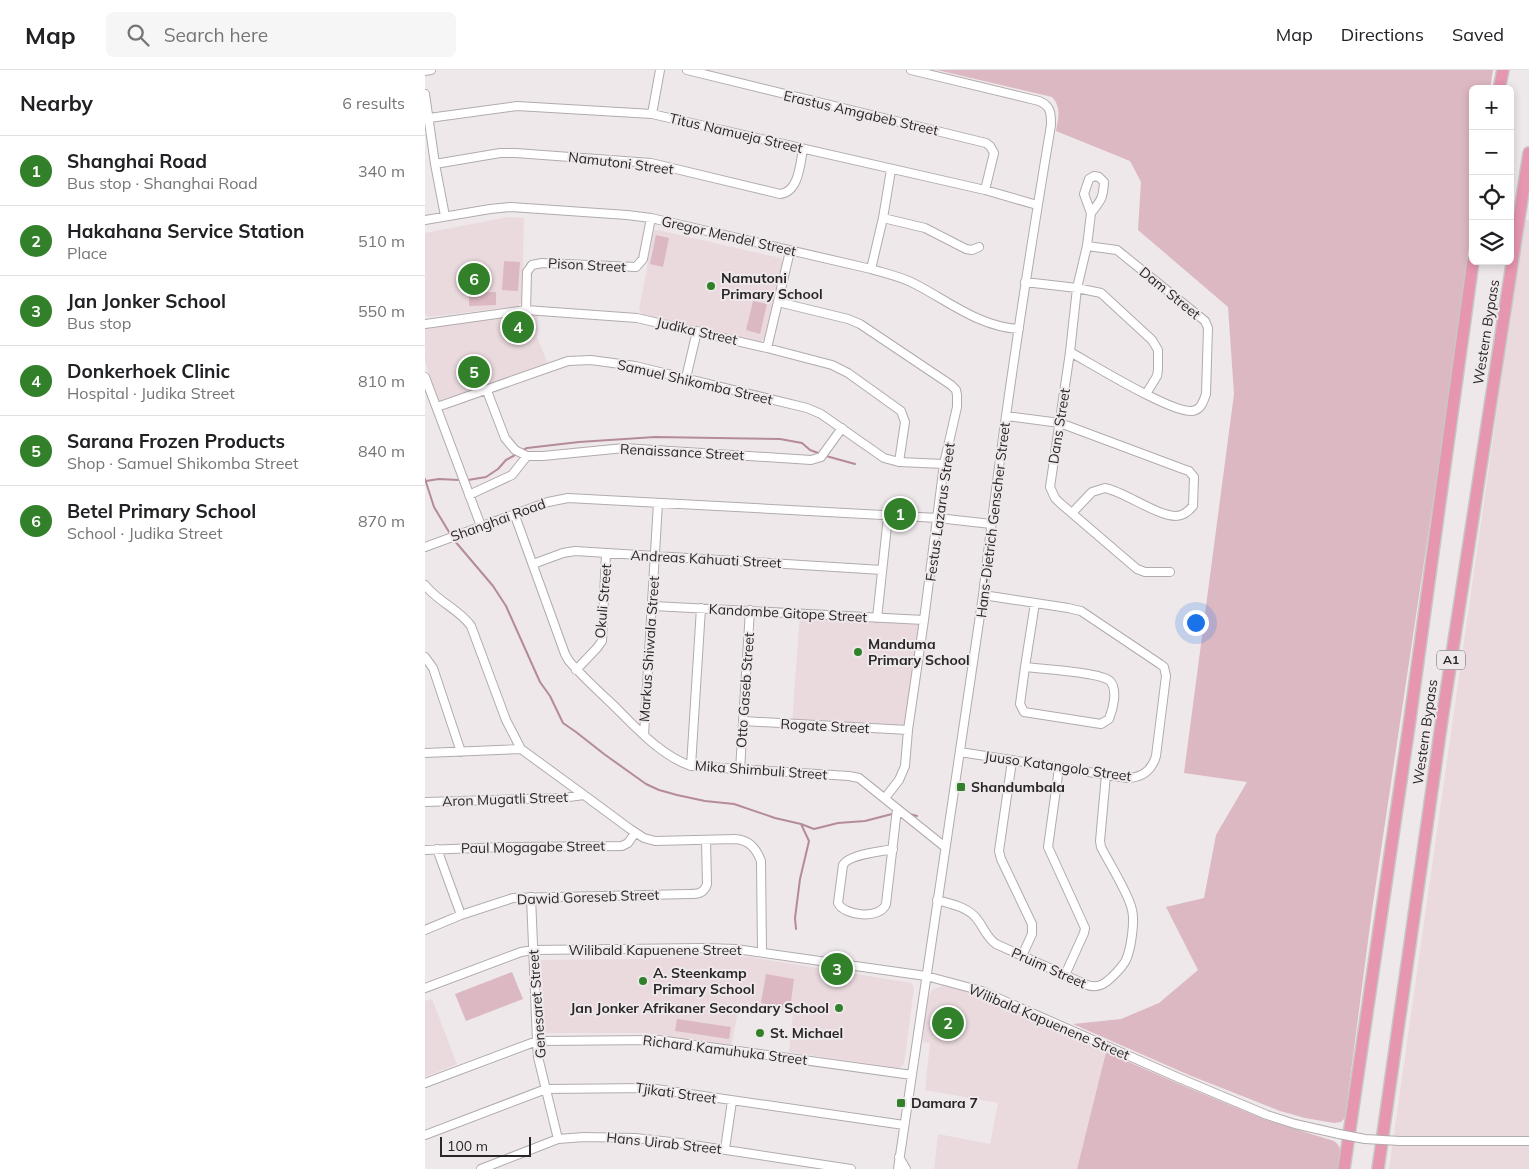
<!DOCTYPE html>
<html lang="en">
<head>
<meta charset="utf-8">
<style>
	:root { --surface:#fff; --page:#f6f6f6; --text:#202124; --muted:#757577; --line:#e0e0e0; --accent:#328029 }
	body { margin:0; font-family:Mulish,sans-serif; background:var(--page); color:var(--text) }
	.controls { position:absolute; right:15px; top:15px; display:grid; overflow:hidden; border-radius:8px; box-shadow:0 2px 8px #0003 }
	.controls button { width:45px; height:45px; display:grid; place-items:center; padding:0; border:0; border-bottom:1px solid var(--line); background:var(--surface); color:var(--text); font:25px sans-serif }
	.scale { position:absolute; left:15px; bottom:12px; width:91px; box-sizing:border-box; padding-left:5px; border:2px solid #292627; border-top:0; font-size:14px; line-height:18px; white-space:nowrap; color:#292627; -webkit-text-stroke:4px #eee8ea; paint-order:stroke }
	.you { position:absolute; left:770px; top:552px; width:18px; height:18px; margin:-12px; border:4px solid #fff; border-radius:50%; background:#1a73e8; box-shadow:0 0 0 8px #1a73e833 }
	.badge { display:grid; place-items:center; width:32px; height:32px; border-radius:50%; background:var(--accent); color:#fff; font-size:16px; font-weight:700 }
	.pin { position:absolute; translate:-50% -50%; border:2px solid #fff; box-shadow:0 1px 5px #0006 }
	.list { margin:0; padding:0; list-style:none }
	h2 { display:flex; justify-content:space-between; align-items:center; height:65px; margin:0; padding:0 20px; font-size:21px }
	h2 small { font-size:16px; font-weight:400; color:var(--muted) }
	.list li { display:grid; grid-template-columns:32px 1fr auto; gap:15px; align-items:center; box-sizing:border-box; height:70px; padding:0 20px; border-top:1px solid var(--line) }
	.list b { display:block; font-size:19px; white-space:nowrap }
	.list p { margin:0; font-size:16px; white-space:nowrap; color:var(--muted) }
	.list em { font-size:16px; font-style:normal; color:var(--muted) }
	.icon { flex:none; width:28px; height:28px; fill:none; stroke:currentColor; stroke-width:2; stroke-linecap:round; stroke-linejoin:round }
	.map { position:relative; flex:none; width:1104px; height:1099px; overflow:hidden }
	header { display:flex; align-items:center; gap:30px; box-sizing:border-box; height:70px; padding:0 25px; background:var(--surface); border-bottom:1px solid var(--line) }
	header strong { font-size:24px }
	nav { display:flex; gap:28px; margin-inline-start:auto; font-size:18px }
	.search { width:350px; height:45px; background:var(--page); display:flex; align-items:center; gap:12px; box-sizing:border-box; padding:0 18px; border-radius:8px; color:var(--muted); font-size:19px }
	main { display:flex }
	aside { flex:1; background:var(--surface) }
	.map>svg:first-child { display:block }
	.built { fill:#eadade }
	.green { fill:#dcb8c2 }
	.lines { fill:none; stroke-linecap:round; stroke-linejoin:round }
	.stream { stroke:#b48b97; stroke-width:2 }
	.minor-casing { stroke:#b2abad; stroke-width:10 }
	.highway-casing { stroke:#c7c7c7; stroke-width:14 }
	.minor { stroke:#fff; stroke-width:8 }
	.highway { stroke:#e696af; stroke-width:11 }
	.minor-bridge-casing { stroke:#b2abad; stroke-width:10; stroke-linecap:butt }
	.minor-bridge { stroke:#fff; stroke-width:8 }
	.poi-dot { fill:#328029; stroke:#eee8ea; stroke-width:2 }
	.labels { text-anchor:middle; stroke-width:4; stroke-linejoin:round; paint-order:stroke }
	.shield { fill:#eee8ea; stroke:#646062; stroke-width:1 }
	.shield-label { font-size:12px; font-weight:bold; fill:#292627 }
	.street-label { font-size:14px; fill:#292627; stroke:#eee8ea }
	.poi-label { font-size:14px; font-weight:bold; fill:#292627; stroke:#eee8ea; text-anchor:start }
</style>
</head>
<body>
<header>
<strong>Map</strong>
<div class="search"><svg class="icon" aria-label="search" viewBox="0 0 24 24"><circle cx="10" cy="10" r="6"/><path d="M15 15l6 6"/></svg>Search here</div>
<nav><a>Map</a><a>Directions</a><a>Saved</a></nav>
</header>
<main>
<aside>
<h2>Nearby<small>6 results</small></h2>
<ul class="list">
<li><span class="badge">1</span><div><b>Shanghai Road</b><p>Bus stop · Shanghai Road</p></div><em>340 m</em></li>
<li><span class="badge">2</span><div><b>Hakahana Service Station</b><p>Place</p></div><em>510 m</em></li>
<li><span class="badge">3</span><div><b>Jan Jonker School</b><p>Bus stop</p></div><em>550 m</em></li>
<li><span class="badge">4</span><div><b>Donkerhoek Clinic</b><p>Hospital · Judika Street</p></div><em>810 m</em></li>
<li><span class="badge">5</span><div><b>Sarana Frozen Products</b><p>Shop · Samuel Shikomba Street</p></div><em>840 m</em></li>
<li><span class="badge">6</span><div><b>Betel Primary School</b><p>School · Judika Street</p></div><em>870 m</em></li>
</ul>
</aside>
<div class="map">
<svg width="1104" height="1099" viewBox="0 0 1104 1099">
	<rect width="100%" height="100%" fill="#eee8ea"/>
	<path class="built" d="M83,147L99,148L97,232L93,236L4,247L0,245V163Z
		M1099,150H1104V1099H964Z
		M233,160L356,188L358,192L340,269L335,272L217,244L214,240L229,161Z
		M82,243H113L112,267L123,294L13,331L0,291V257Z
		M375,543L499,550L483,660L367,654Z
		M296,885L325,887L487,913L489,918L479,994L474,998L364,982L368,943L315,933L306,976L221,963H120L116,890L220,889Z
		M518,916L533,918L552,924L681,982L652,1099H509L513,1064L565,1074L573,1033L500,1020L505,973L498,972L500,935L507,920Z
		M7,929L32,994L0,1007V931Z"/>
	<path class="green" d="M512,0H1068L1065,19H1048V149L1014,392L947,840L920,1048L916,1052L909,1053L880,1048L855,1041L764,1005L648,954L696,949L734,933L773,900L741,837L779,828L791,765L822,712L759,703L809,324L803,237L713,160L716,112L705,91L631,61C633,48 637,38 627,27Z
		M231,165L244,168L238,197L225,194Z
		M79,191L95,192L93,221L77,220Z
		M71,222V235L44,236V223Z
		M328,231L342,234L335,264L321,260Z
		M87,902L98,929L41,951L30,924Z
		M341,904L369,909L365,938L336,933Z
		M252,949L306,957L304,969L250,961Z
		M681,982L754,1014L841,1050L909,1071C919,1078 915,1089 913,1099H652Z"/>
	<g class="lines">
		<path class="stream" d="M98,380L102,378L154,372L230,367L355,369L377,373L385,380L396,384
			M401,386L430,394
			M0,409L9,437L24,462
			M43,410L61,407L73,399L81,390L92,384
			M1,411L14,409L33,410
			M29,470L68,516L81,536L115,612L125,626L138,653L151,662L179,684L221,714L234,720L252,725L280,731L309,734L350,748L376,754L389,759L413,753L440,751L467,744
			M485,744L492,746
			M371,859L370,848L375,809L384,771L376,754"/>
		<g class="minor-casing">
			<path id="minor" d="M262,0L561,73L565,76L569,83L560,120
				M0,1L6,0
				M0,24L10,94L20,146
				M227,44L235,0
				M4,48L92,36L227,44L560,120L612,135
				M10,94L75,83H91L226,93L355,124C374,122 375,94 378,79
				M666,143C676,130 678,129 679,112L674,107L669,106L664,109L659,124L666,143L662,176L652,218L645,282L625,417L630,428L635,433L712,499L720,502H745
				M458,148L500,158L541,179L547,180L554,177
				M0,150L65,139L86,137L202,145L226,148L446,199C459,203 473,206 486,212C521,229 553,257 594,259
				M446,199L458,148L466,100
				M600,212L652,218L676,223L727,270L733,280V300L732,306L721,324
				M353,232L423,249L435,254L526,315L531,320L532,325V337L519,394L499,550L483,660L480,696L474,710L460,728
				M101,240L102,202L107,195L117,193L211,197L218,189L226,148
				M0,254L101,240L212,248L342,278L407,295L423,303L476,341L480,352L474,392
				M342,278L365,181
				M645,282C667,294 746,343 767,341C776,340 778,332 781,324L783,258L780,251L692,180L662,176
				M0,307L56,456
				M261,308L272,261
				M62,321L80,368L90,380L102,386H118L199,378L386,390L396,387L417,358
				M12,337L143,291L166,290L210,296L382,338L396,344L459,388L474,392L519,394
				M581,346L635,353L758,399L764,401L769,407L768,436C763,442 758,446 751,446C732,446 700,422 680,418L667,422L647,443
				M44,425L87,405L102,386
				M89,443L140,584L144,591C157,606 171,619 185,632C209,655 234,685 266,696L424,706L434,708L520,777
				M0,477L123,432L143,428L513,448L566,454
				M108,494L138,483L150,481L457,500
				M0,515C13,532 34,539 46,556L81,650L96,679L159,725L205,759L219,768L230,771L310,769C324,770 331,778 336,791L337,882
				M228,536L499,550
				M452,548L463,447
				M0,587L8,598L36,682
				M600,597C616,599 676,602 685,611C693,620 688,639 684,649L676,654L599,642L595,634Z
				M600,597L610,533
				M151,600L172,578L177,571L181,484
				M318,651L483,660
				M219,665L233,433
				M535,682L702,708C717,708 727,700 731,686L741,606L739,597L735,594L656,541L643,538L558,525
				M0,683L96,679
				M587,691L574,781L576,789L607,854V864L597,886
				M266,696L276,538
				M634,698L623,777L660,858L659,863L640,905
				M315,700L325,540
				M0,732L136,728L159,725
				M12,779L36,845
				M468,779C455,782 424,784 418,795L413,833C419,846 455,850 461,834L472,739
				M0,780L79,777L197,776L203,773L210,763
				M106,827L112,971L113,987L133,1069
				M512,830C526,834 543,837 552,849C559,858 562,868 571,874L662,915C674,919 681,913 689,905C694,900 698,896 701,890C706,879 710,851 707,840C704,824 684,793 676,777L675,771L681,705
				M0,860L36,845L88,828L263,824C272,824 279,824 282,814L281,770
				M0,918L96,882L108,880L279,878L311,879L501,906L557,921L754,1008L842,1045L870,1054L914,1064
				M0,1013L112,971L233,970L487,1005
				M0,1065L121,1019L224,1018L479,1055
				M975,1071H1104
				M300,1079L307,1031
				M474,1087L481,1099
				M56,1099L133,1069L159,1067L210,1068L255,1073L426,1099
				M473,1099L558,525C576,368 600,211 626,55C626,43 626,36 614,31L486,0"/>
		</g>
		<g class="highway-casing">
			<path id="highway" d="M1074,19L1078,0
				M919,1099L985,649L1048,191
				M953,1099L1017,649L1104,83"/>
		</g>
		<use href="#minor" class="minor"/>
		<use href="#highway" class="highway"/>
		<g class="minor-bridge-casing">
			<path id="minor-bridge" d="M914,1064L940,1069L975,1071"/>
		</g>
		<use href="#minor-bridge" class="minor-bridge"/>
	</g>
	<g class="poi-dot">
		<circle cx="286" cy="216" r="5"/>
		<circle cx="433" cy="582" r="5"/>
		<rect x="531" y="712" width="10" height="10" rx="2.5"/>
		<circle cx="218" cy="911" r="5"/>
		<circle cx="414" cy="938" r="5"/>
		<circle cx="335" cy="963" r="5"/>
		<rect x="471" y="1028" width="10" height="10" rx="2.5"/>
	</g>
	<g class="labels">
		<rect class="shield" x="1012" y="580.5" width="28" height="19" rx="4"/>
		<g class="shield-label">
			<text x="1026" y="594">A1</text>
		</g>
		<g class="street-label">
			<text transform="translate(436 43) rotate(13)" y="5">Erastus Amgabeb Street</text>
			<text transform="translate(311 63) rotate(13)" y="5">Titus Namueja Street</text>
			<text transform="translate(196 93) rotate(7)" y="5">Namutoni Street</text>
			<text transform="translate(304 166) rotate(13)" y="5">Gregor Mendel Street</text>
			<text transform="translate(162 195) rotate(3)" y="5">Pison Street</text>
			<text transform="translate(745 223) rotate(39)" y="5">Dam Street</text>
			<text transform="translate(272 261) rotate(13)" y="5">Judika Street</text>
			<text transform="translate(1061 262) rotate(-81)" y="5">Western Bypass</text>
			<text transform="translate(270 312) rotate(13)" y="5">Samuel Shikomba Street</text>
			<text transform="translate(634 356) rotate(-81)" y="5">Dans Street</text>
			<text transform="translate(257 382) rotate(3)" y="5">Renaissance Street</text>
			<text transform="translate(515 442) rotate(-82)" y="5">Festus Lazarus Street</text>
			<text transform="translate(73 450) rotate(-20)" y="5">Shanghai Road</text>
			<text transform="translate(568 450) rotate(-83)" y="5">Hans-Dietrich Genscher Street</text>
			<text transform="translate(281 489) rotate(3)" y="5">Andreas Kahuati Street</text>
			<text transform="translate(178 531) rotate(-85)" y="5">Okuli Street</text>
			<text transform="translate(363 543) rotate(3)" y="5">Kandombe Gitope Street</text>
			<text transform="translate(224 579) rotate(-86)" y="5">Markus Shiwala Street</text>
			<text transform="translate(320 620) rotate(-86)" y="5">Otto Gaseb Street</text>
			<text transform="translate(400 656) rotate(3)" y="5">Rogate Street</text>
			<text transform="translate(1000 662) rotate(-82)" y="5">Western Bypass</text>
			<text transform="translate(633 696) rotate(8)" y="5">Juuso Katangolo Street</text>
			<text transform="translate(336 700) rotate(4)" y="5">Mika Shimbuli Street</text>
			<text transform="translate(80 729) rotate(-2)" y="5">Aron Mugatli Street</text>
			<text transform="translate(108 777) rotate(-1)" y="5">Paul Mogagabe Street</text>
			<text transform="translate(163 827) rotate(-2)" y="5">Dawid Goreseb Street</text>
			<text x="230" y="885">Wilibald Kapuenene Street</text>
			<text transform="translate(624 898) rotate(24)" y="5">Pruim Street</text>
			<text transform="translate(112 934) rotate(-94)" y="5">Genesaret Street</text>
			<text transform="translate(624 952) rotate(23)" y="5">Wilibald Kapuenene Street</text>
			<text transform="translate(300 980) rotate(7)" y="5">Richard Kamuhuka Street</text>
			<text transform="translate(251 1023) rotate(8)" y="5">Tjikati Street</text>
			<text transform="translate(239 1073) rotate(6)" y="5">Hans Uirab Street</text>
		</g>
		<g class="poi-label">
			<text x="296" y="213">Namutoni<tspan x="296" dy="16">Primary School</tspan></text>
			<text x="443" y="579">Manduma<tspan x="443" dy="16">Primary School</tspan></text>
			<text x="546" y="722">Shandumbala</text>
			<text x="228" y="908">A. Steenkamp<tspan x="228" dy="16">Primary School</tspan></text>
			<text x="404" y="943" text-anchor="end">Jan Jonker Afrikaner Secondary School</text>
			<text x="345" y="968">St. Michael</text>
			<text x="486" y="1038">Damara 7</text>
		</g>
	</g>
</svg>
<div class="controls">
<button>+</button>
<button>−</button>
<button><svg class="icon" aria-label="locate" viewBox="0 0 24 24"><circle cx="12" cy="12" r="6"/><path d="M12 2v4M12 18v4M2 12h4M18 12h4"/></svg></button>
<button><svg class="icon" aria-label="layers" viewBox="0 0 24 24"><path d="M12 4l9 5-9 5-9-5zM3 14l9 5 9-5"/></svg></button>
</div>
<div class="scale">100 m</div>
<div class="you"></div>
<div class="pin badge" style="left:475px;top:444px">1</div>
<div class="pin badge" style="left:523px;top:953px">2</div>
<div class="pin badge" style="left:412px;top:899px">3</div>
<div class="pin badge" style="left:93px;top:257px">4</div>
<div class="pin badge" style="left:49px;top:302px">5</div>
<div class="pin badge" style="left:49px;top:209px">6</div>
</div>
</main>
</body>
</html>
